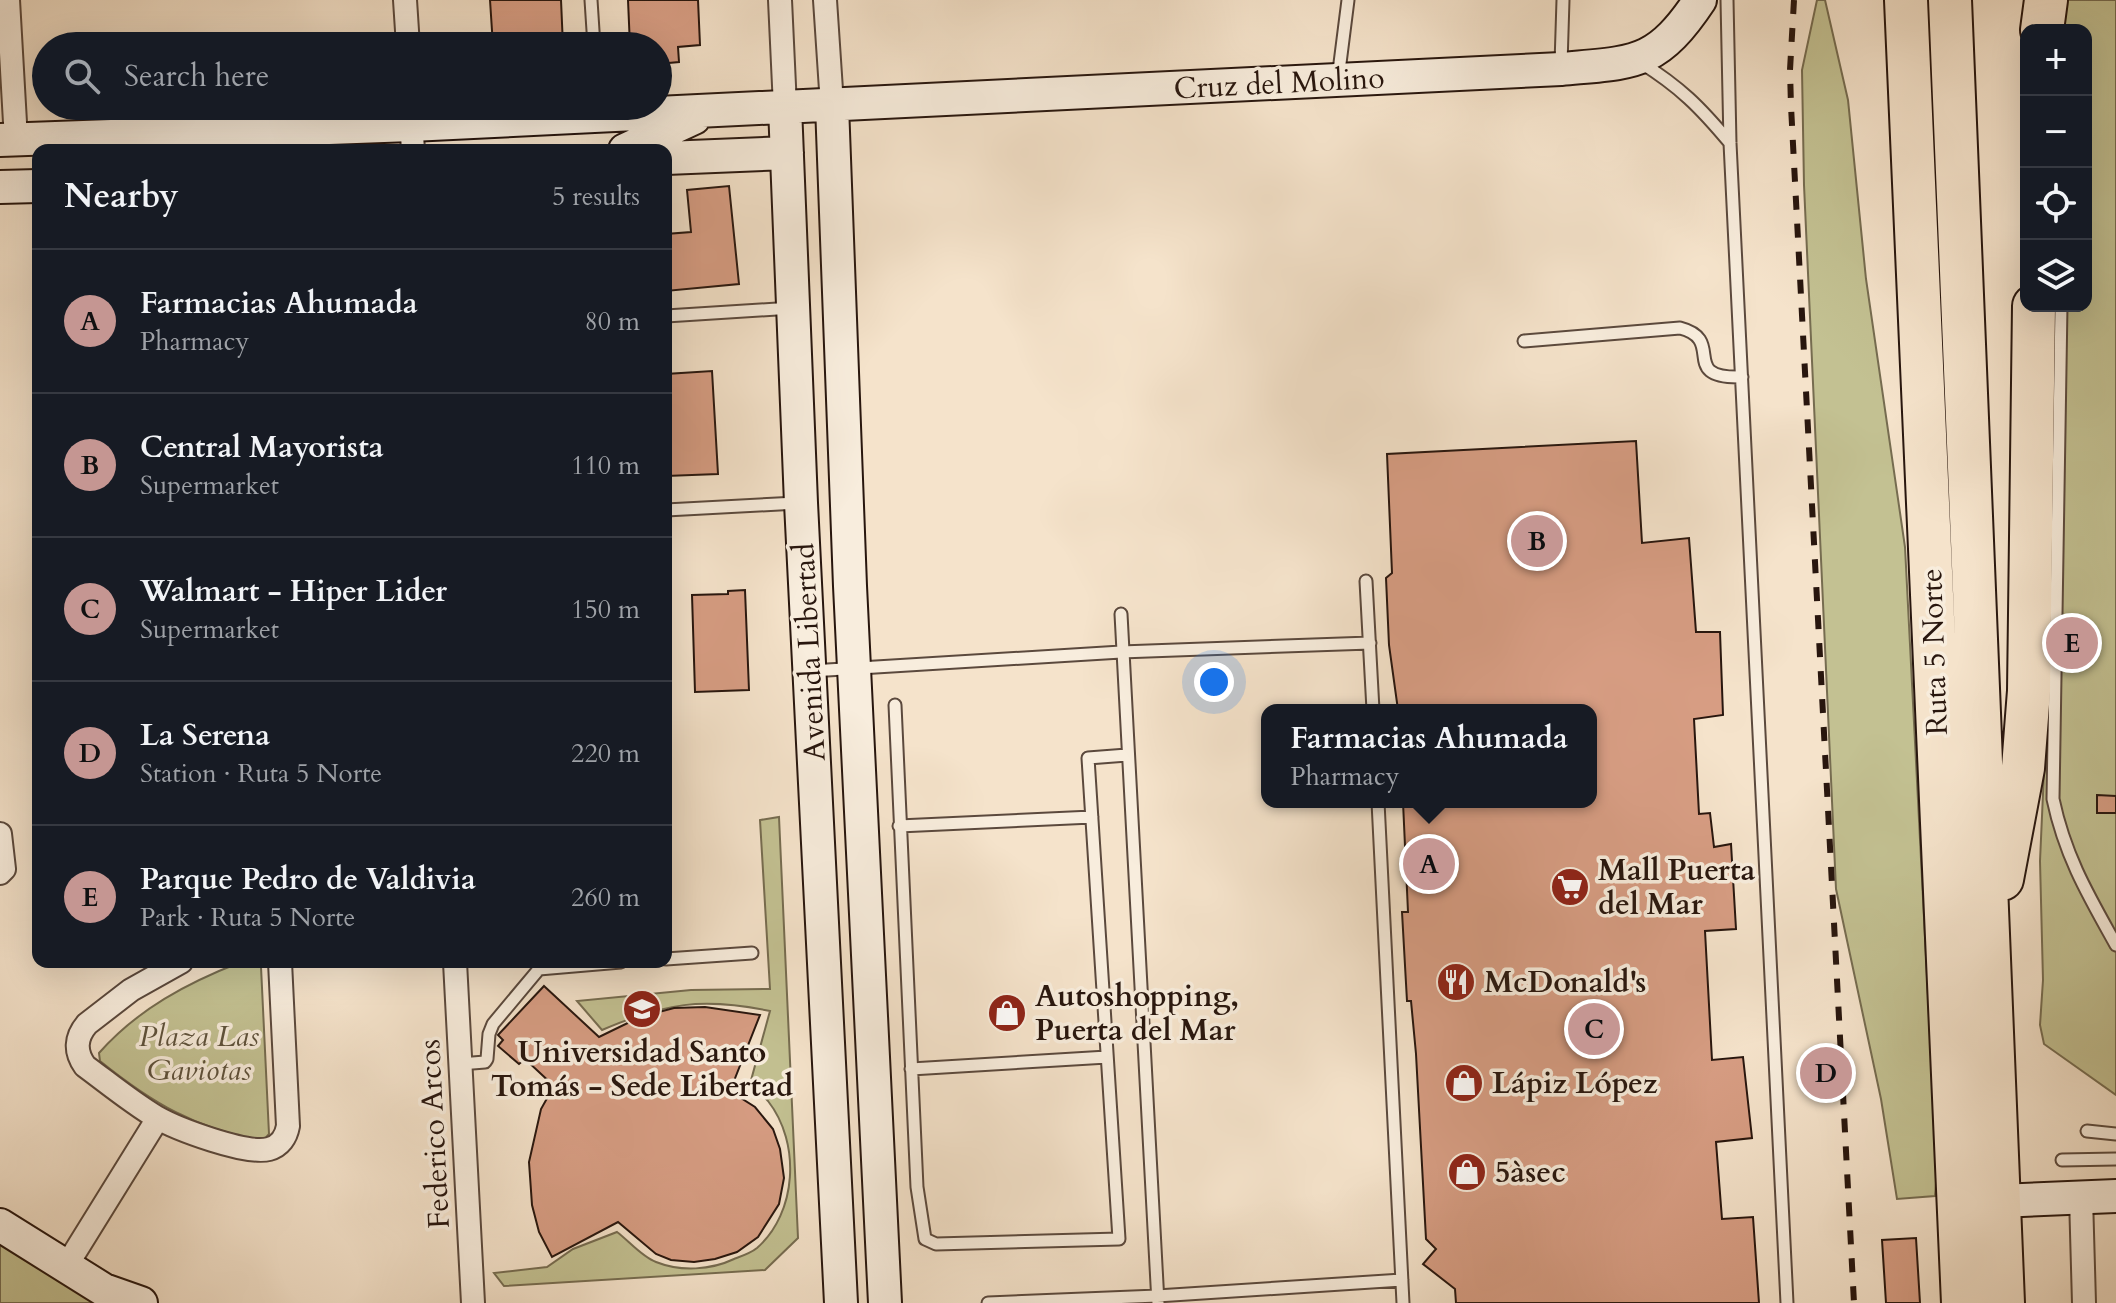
<!DOCTYPE html>
<html lang="en">
<head>
<meta charset="utf-8">
<style>
	:root { --surface:#171b24; --page:#20242c; --text:#f1f3f6; --muted:#9ea1a6; --line:#363941; --accent:#c59692 }
	body { margin:0; font-family:Cardo,serif; background:var(--page); color:var(--text) }
	.controls { position:absolute; right:24px; top:24px; display:grid; overflow:hidden; border-radius:16px; box-shadow:0 8px 32px #0002 }
	.controls button { width:72px; height:72px; display:grid; place-items:center; padding:0; border:0; border-bottom:2px solid var(--line); background:var(--surface); color:var(--text); font:40px sans-serif }
	.you { position:absolute; left:1214px; top:682px; width:28px; height:28px; margin:-20px; border:6px solid #fff; border-radius:50%; background:#1a73e8; box-shadow:0 0 0 12px #1a73e833 }
	.badge { display:grid; place-items:center; width:52px; height:52px; border-radius:50%; background:var(--accent); color:#111; font-size:26px; font-weight:700 }
	.pin { position:absolute; translate:-50% -50%; border:4px solid #fff; box-shadow:0 2px 8px #0006 }
	.popup { position:absolute; left:1261px; top:704px; width:336px; height:104px; box-sizing:border-box; display:grid; place-content:center; border-radius:16px; background:var(--surface); filter:drop-shadow(0 2px 6px #0005); font-size:26px; white-space:nowrap; color:var(--muted) }
	.popup b { font-size:30px; color:var(--text) }
	.popup::after { content:''; position:absolute; left:50%; top:100%; margin-left:-16px; border:16px solid transparent; border-top-color:var(--surface) }
	.list { margin:0; padding:0; list-style:none }
	h2 { display:flex; justify-content:space-between; align-items:center; height:104px; margin:0; padding:0 32px; font-size:34px }
	h2 small { font-size:26px; font-weight:400; color:var(--muted) }
	.list li { display:grid; grid-template-columns:52px 1fr auto; gap:24px; align-items:center; box-sizing:border-box; height:144px; padding:0 32px; border-top:2px solid var(--line) }
	.list b { display:block; font-size:30px; white-space:nowrap }
	.list p { margin:0; font-size:26px; white-space:nowrap; color:var(--muted) }
	.list em { font-size:26px; font-style:normal; color:var(--muted) }
	.icon { flex:none; width:44px; height:44px; fill:none; stroke:currentColor; stroke-width:2; stroke-linecap:round; stroke-linejoin:round }
	.map { position:relative; flex:none; width:2116px; height:1303px; overflow:hidden }
	.search { position:absolute; background:var(--surface); box-shadow:0 8px 32px #0002; left:32px; top:32px; width:640px; height:88px; display:flex; align-items:center; gap:20px; box-sizing:border-box; padding:0 28px; border-radius:44px; color:var(--muted); font-size:30px }
	.panel { position:absolute; background:var(--surface); box-shadow:0 8px 32px #0002; left:32px; top:144px; width:640px; height:824px; border-radius:16px }
	.map>svg:first-child { display:block }
	.green { fill:#c3c192; stroke:#766c50; stroke-width:2 }
	.building { fill:#d79d83; stroke:#28160e; stroke-width:2 }
	.lines { fill:none; stroke-linecap:round; stroke-linejoin:round }
	.lane-casing { stroke:#5b493d; stroke-width:15 }
	.street-casing { stroke:#5b493d; stroke-width:26 }
	.secondary-casing { stroke:#28160e; stroke-width:36 }
	.highway-casing { stroke:#28160e; stroke-width:46 }
	.lane { stroke:#f8eddd; stroke-width:11 }
	.street { stroke:#f8eddd; stroke-width:22 }
	.secondary { stroke:#f8eddd; stroke-width:32 }
	.highway { stroke:#f5e3cb; stroke-width:42 }
	.rail { stroke:#28160e; stroke-width:6; stroke-dasharray:14 14; stroke-linecap:butt }
	.labels { text-anchor:middle; stroke-width:7; stroke-linejoin:round; paint-order:stroke }
	.street-label { font-size:30px; fill:#28160e; stroke:#f8eddd }
	.poi-label { font-size:30px; font-weight:bold; fill:#28160e; stroke:#f8eddd; text-anchor:start }
	.park-label { font-size:30px; font-style:italic; fill:#5e523c; stroke:#f8eddd }
</style>
</head>
<body>
<div class="map">
<svg width="2116" height="1303" viewBox="0 0 2116 1303">
	<rect width="100%" height="100%" fill="#f5e3cb"/>
	<filter id="stains"><feTurbulence type="fractalNoise" baseFrequency=".0025" numOctaves="4"/><feColorMatrix values="0 0 0 0 .2 0 0 0 0 .09 0 0 0 0 .02 0 0 0 .5 -.17"/></filter>
	<radialGradient id="worn" r=".72"><stop offset=".6" stop-color="#630" stop-opacity="0"/><stop offset="1" stop-color="#630" stop-opacity=".3"/></radialGradient>
	<path class="green" d="M1817,0H1825L1848,100L1866,279L1905,547L1937,1171L1935,1196L1897,1199L1881,1099L1836,889L1804,185L1802,70Z
		M2060,0H2116V1095L2044,1044L2040,1025L2043,980L2040,861L2045,749L2048,306H2086V30H2055Z
		M779,817L798,1238L765,1270L504,1286L494,1273L547,1267L573,1249L617,1232C629,1241 642,1257 656,1262C681,1272 711,1270 734,1259C742,1256 751,1253 757,1248C797,1213 801,1143 768,1101C763,1095 756,1089 750,1084L770,1011C702,997 665,1003 602,1030L577,1001L691,990L770,989L760,820Z
		M241,962H251L261,967L269,1134L263,1141C196,1129 152,1103 100,1061L99,1053C138,1009 187,983 241,962Z
		M0,1243L62,1283L107,1303H0Z"/>
	<path class="building" d="M490,0H561L563,46H493Z
		M628,0H698L700,45L678,47L679,62L658,64V46H630Z
		M729,186L739,284L666,291V234L691,232L687,190Z
		M712,371L718,474L666,476V374Z
		M1636,441L1642,543L1689,538L1696,632H1720L1723,715L1694,719L1699,814L1710,813L1714,847L1731,844L1736,929L1705,931L1712,1060L1743,1057L1752,1138L1716,1142L1722,1219L1753,1217L1759,1303H1456L1455,1289L1423,1264L1436,1249L1426,1239L1416,1054L1411,1001H1407L1402,912H1408L1403,802H1591V710H1398L1389,645L1386,578L1392,573L1387,454Z
		M745,590L749,690L695,692L692,595L728,594V591Z
		M2097,795L2116,796V813H2097Z
		M544,986L599,1037L640,1017L674,1008L705,1007L760,1015L730,1091L755,1107L773,1129L780,1149L784,1178L779,1204L758,1237L737,1252L715,1259L694,1262L671,1260L656,1254L618,1222L552,1257L539,1232L532,1205L529,1162L541,1109L554,1086L525,1059L519,1064L498,1046L503,1040L498,1035Z
		M1916,1238L1920,1303H1886L1882,1240Z"/>
	<g class="lines">
		<g class="lane-casing">
			<path id="lane" d="M591,0L594,46
				M1727,0L1730,143L1787,1303
				M1640,62C1680,87 1700,107 1730,143
				M1561,64L1563,0
				M1338,79L1348,0
				M2061,306L2053,799C2065,856 2088,895 2116,945
				M666,316L792,308
				M1524,341L1680,328C1727,340 1677,379 1742,377
				M666,510L797,503
				M1366,581L1373,710
				M1121,614L1158,1303
				M811,671L1121,652L1370,643
				M895,705L917,1187L925,1239L936,1244L1119,1239L1088,758L1127,755
				M1378,802L1403,1303
				M899,826L1092,817
				M666,959L752,953
				M460,1064L485,1062L487,1059L489,1034L493,1024L539,969L621,962
				M911,1069L1107,1057
				M2087,1131L2116,1134
				M2062,1160L2116,1159
				M988,1303L1157,1296L1402,1280"/>
		</g>
		<g class="street-casing">
			<path id="street" d="M8,0L16,140
				M405,0L408,46
				M780,0L785,107
				M825,0L832,105
				M410,106L413,150
				M0,834L4,869L0,873
				M181,962L131,990L87,1024C75,1038 75,1052 85,1066C108,1083 131,1102 156,1117C177,1129 246,1155 269,1149C280,1146 286,1137 288,1126L280,962
				M455,962L473,1303
				M2081,1197L2084,1303
				M65,1268L158,1118"/>
		</g>
		<g class="secondary-casing">
			<path id="secondary" d="M832,105L850,586L885,1303
				M785,107L801,503L841,1303
				M0,140L411,125L1561,69C1635,62 1656,66 1700,0
				M625,150L694,118
				M666,158L787,153
				M0,187L38,186
				M1999,1201L2116,1196
				M0,1225L104,1290L141,1303"/>
		</g>
		<g class="highway-casing">
			<path id="highway" d="M1906,0L1963,1303
				M1950,0L2003,1303
				M2042,30L2046,0
				M2002,879L2023,768L2029,691L2034,306"/>
		</g>
		<use href="#lane" class="lane"/>
		<use href="#street" class="street"/>
		<use href="#secondary" class="secondary"/>
		<use href="#highway" class="highway"/>
		<path class="rail" d="M1794,0L1790,70L1791,106L1854,1303"/>
	</g>
	<defs>
		<g id="supermarket-disc" transform="scale(2)"><circle r="9.5" fill="#8f2418" stroke="#f8eddd"/><path d="M-6-5.5h2.5l.6 2H6L4.5 2H-2.5L-4.4-4H-6ZM-1.5 3.2a1.3 1.3 0 1 0 .1 0ZM3 3.2a1.3 1.3 0 1 0 .1 0Z" fill="#fff"/></g>
		<g id="restaurant-disc" transform="scale(2)"><circle r="9.5" fill="#8f2418" stroke="#f8eddd"/><path d="M-5-6h1v4h1v-4h1v4h1v-4h1v5L-1.5 .5V6h-2V.5L-5-1ZM5-6V6H3V1.5H1.5Q1.5-4 5-6Z" fill="#fff"/></g>
		<g id="university-disc" transform="scale(2)"><circle r="9.5" fill="#8f2418" stroke="#f8eddd"/><path d="M0-5L7-2L0 1L-7-2ZM-4 1L0 2.5L4 1V4Q0 6-4 4Z" fill="#fff"/></g>
		<g id="shop-disc" transform="scale(2)"><circle r="9.5" fill="#8f2418" stroke="#f8eddd"/><path d="M-5-2.5h2.3a2.7 3.5 0 0 1 5.4 0H5L5.5 6h-11ZM-1.5-2.5h3a1.5 2.3 0 0 0-3 0Z" fill="#fff"/></g>
	</defs>
	<g fill-rule="evenodd">
		<use href="#supermarket-disc" x="1570" y="887"/>
		<use href="#restaurant-disc" x="1456" y="982"/>
		<use href="#university-disc" x="642" y="1009"/>
		<use href="#shop-disc" x="1007" y="1013"/>
		<use href="#shop-disc" x="1464" y="1083"/>
		<use href="#shop-disc" x="1467" y="1172"/>
	</g>
	<g class="labels">
		<g class="street-label">
			<text transform="translate(1279 83) rotate(-3)" y="10">Cruz del Molino</text>
			<text transform="translate(809 652) rotate(-93)" y="10">Avenida Libertad</text>
			<text transform="translate(1934 652) rotate(-92)" y="10">Ruta 5 Norte</text>
			<text transform="translate(434 1134) rotate(-93)" y="10">Federico Arcos</text>
		</g>
		<g class="poi-label">
			<text x="1598" y="880">Mall Puerta<tspan x="1598" dy="34">del Mar</tspan></text>
			<text x="1484" y="992">McDonald's</text>
			<text x="1035" y="1006">Autoshopping,<tspan x="1035" dy="34">Puerta del Mar</tspan></text>
			<text x="642" y="1062" text-anchor="middle">Universidad Santo<tspan x="642" dy="34">Tomás - Sede Libertad</tspan></text>
			<text x="1492" y="1093">Lápiz López</text>
			<text x="1495" y="1182">5àsec</text>
		</g>
		<g class="park-label">
			<text x="199" y="1046">Plaza Las<tspan x="199" dy="34">Gaviotas</tspan></text>
		</g>
	</g>
	<rect width="100%" height="100%" filter="url(#stains)"/>
	<rect width="100%" height="100%" fill="url(#worn)"/>
</svg>
<div class="controls">
<button>+</button>
<button>−</button>
<button><svg class="icon" aria-label="locate" viewBox="0 0 24 24"><circle cx="12" cy="12" r="6"/><path d="M12 2v4M12 18v4M2 12h4M18 12h4"/></svg></button>
<button><svg class="icon" aria-label="layers" viewBox="0 0 24 24"><path d="M12 4l9 5-9 5-9-5zM3 14l9 5 9-5"/></svg></button>
</div>
<div class="you"></div>
<div class="pin badge" style="left:1429px;top:864px">A</div>
<div class="popup"><b>Farmacias Ahumada</b>Pharmacy</div>
<div class="pin badge" style="left:1537px;top:541px">B</div>
<div class="pin badge" style="left:1594px;top:1029px">C</div>
<div class="pin badge" style="left:1826px;top:1073px">D</div>
<div class="pin badge" style="left:2072px;top:643px">E</div>
<div class="search"><svg class="icon" aria-label="search" viewBox="0 0 24 24"><circle cx="10" cy="10" r="6"/><path d="M15 15l6 6"/></svg>Search here</div>
<section class="panel">
<h2>Nearby<small>5 results</small></h2>
<ul class="list">
<li><span class="badge">A</span><div><b>Farmacias Ahumada</b><p>Pharmacy</p></div><em>80 m</em></li>
<li><span class="badge">B</span><div><b>Central Mayorista</b><p>Supermarket</p></div><em>110 m</em></li>
<li><span class="badge">C</span><div><b>Walmart - Hiper Lider</b><p>Supermarket</p></div><em>150 m</em></li>
<li><span class="badge">D</span><div><b>La Serena</b><p>Station · Ruta 5 Norte</p></div><em>220 m</em></li>
<li><span class="badge">E</span><div><b>Parque Pedro de Valdivia</b><p>Park · Ruta 5 Norte</p></div><em>260 m</em></li>
</ul>
</section>
</div>
</body>
</html>
